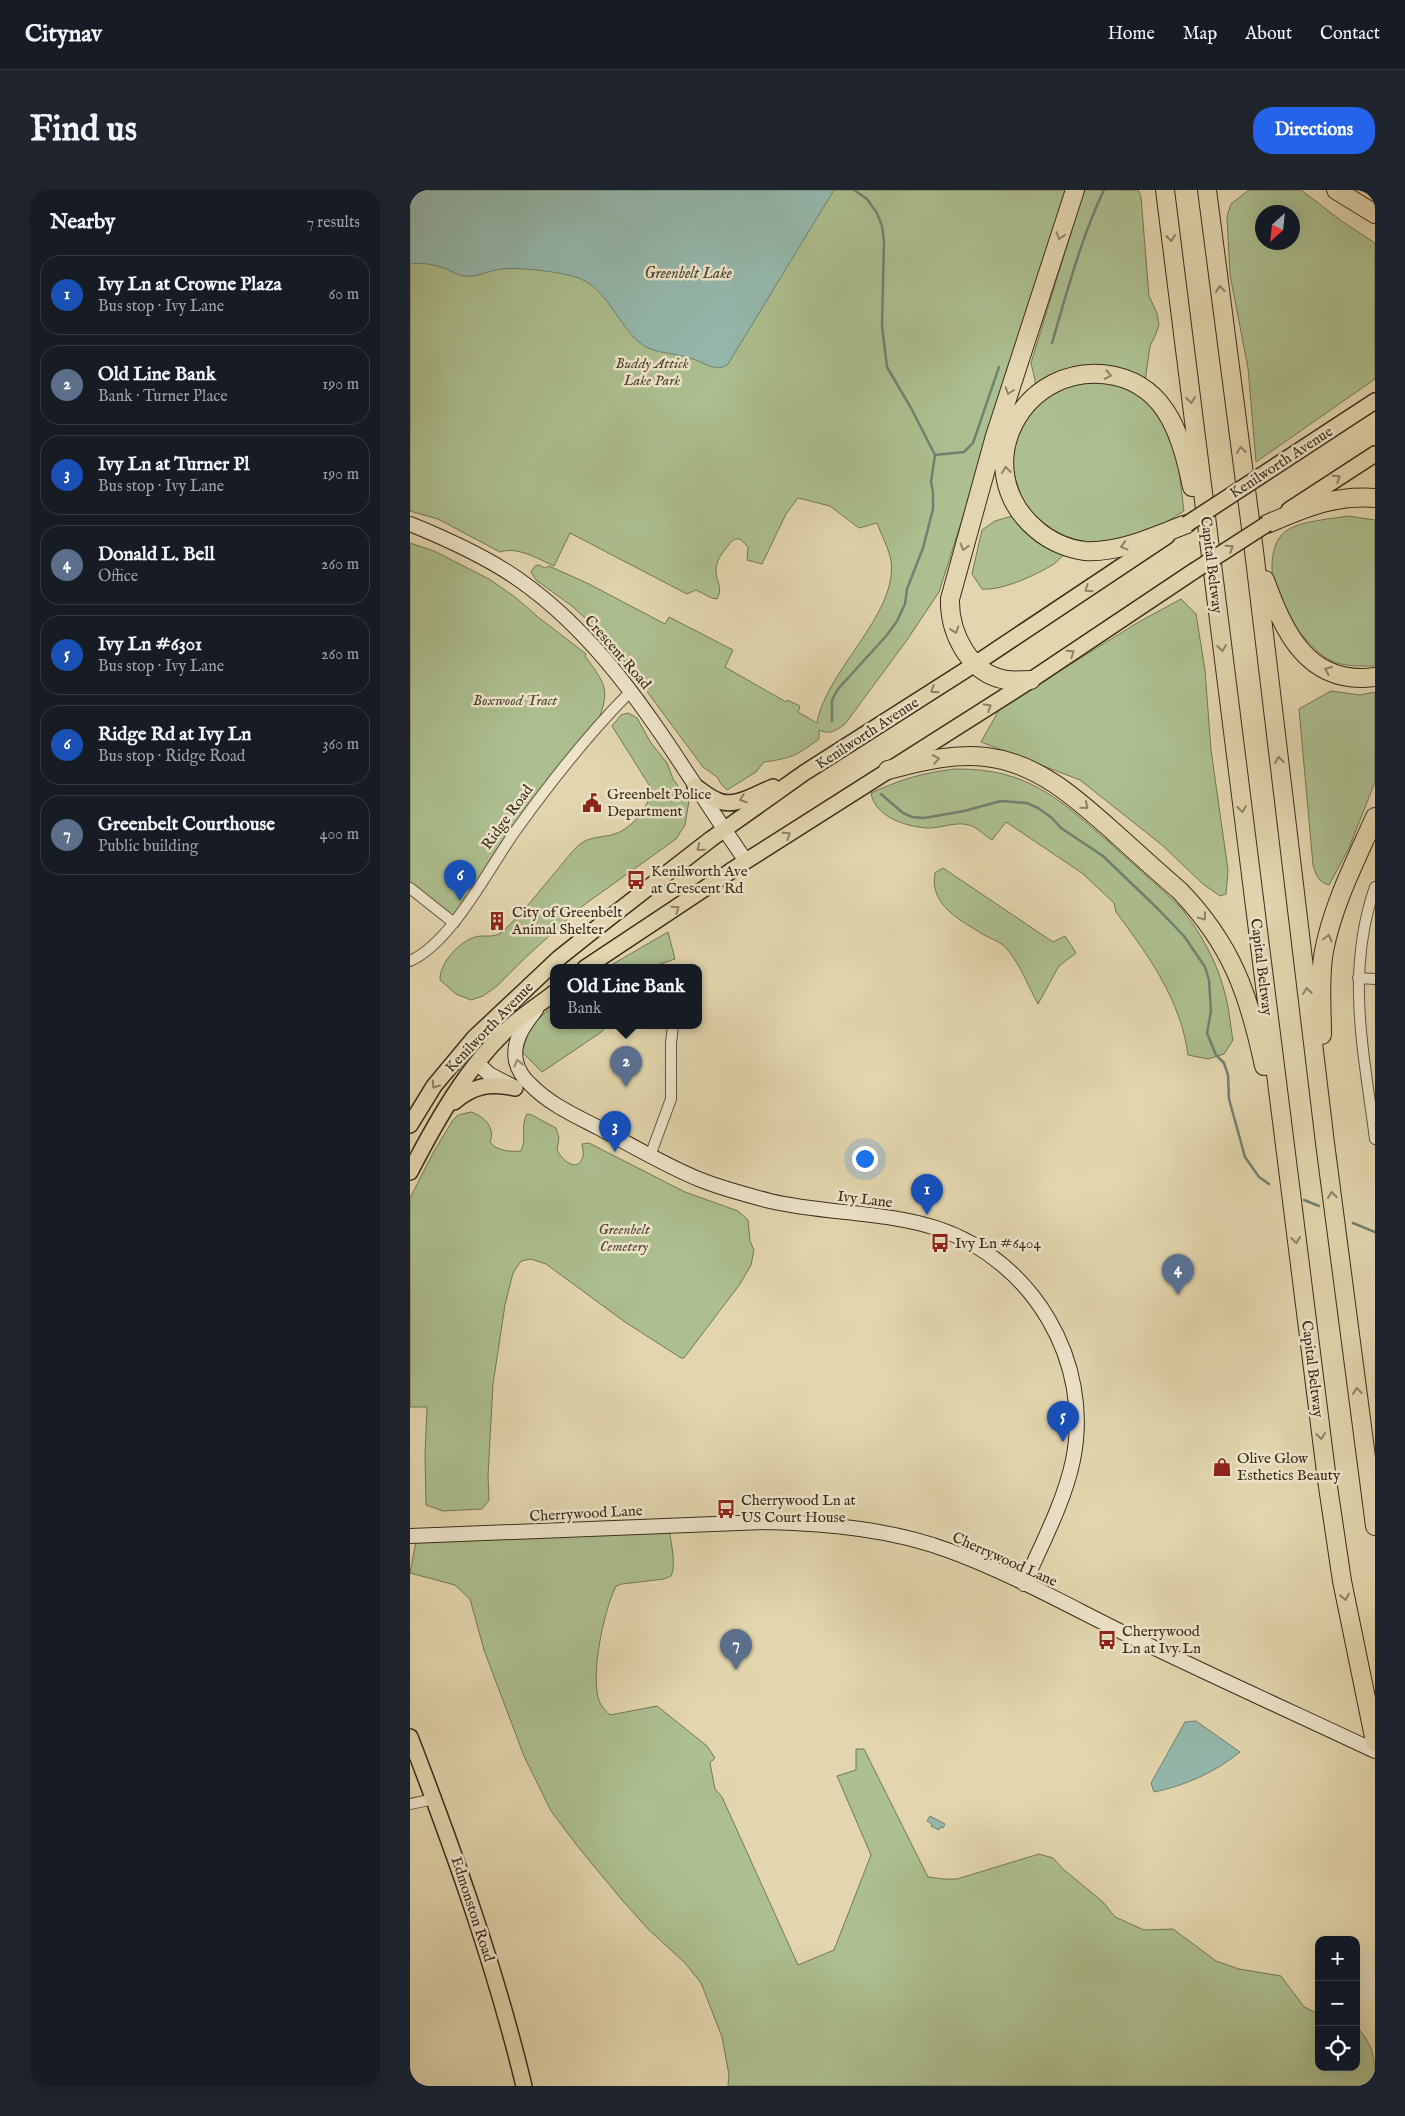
<!DOCTYPE html>
<html lang="en">
<head>
<meta charset="utf-8">
<style>
	:root { --surface:#171b24; --page:#20242c; --text:#f1f3f6; --muted:#9ea1a6; --line:#363941; --accent:#2563eb }
	body { margin:0; font-family:"IM FELL English",serif; background:var(--page); color:var(--text) }
	.controls { position:absolute; right:15px; bottom:15px; display:grid; overflow:hidden; border-radius:10px; box-shadow:0 5px 20px #0002 }
	.controls button { width:45px; height:45px; display:grid; place-items:center; padding:0; border:0; border-bottom:1px solid var(--line); background:var(--surface); color:var(--text); font:25px sans-serif }
	.compass { position:absolute; left:845px; top:15px; width:45px; height:45px; border-radius:50%; background:var(--surface); box-shadow:0 5px 20px #0002; rotate:207deg }
	.you { position:absolute; left:454px; top:968px; width:18px; height:18px; margin:-12px; border:4px solid #fff; border-radius:50%; background:#1a73e8; box-shadow:0 0 0 8px #1a73e833 }
	.badge { display:grid; place-items:center; width:32px; height:32px; border-radius:50%; background:var(--accent); color:#fff; font-size:16px; font-weight:700 }
	.pin { position:absolute; translate:-50% -41px; filter:drop-shadow(0 1px 2px #0008) }
	.pin::after { content:''; position:absolute; top:26px; width:18px; height:15px; background:inherit; clip-path:polygon(0 0,100% 0,50% 100%) }
	.popup { position:absolute; left:140px; top:774px; width:152px; height:65px; box-sizing:border-box; display:grid; place-content:center; border-radius:10px; background:var(--surface); filter:drop-shadow(0 1px 4px #0005); font-size:16px; white-space:nowrap; color:var(--muted) }
	.popup b { font-size:19px; color:var(--text) }
	.popup::after { content:''; position:absolute; left:50%; top:100%; margin-left:-10px; border:10px solid transparent; border-top-color:var(--surface) }
	.list { margin:0; padding:0; list-style:none }
	h2 { display:flex; justify-content:space-between; align-items:center; height:65px; margin:0; padding:0 20px; font-size:21px }
	h2 small { font-size:16px; font-weight:400; color:var(--muted) }
	.list li { display:grid; grid-template-columns:32px 1fr auto; gap:15px; align-items:center; box-sizing:border-box; height:80px; margin:0 10px 10px; padding:0 10px; border:1px solid var(--line); border-radius:20px }
	.list b { display:block; font-size:19px; white-space:nowrap }
	.list p { margin:0; font-size:16px; white-space:nowrap; color:var(--muted) }
	.list em { font-size:16px; font-style:normal; color:var(--muted) }
	.icon { flex:none; width:28px; height:28px; fill:none; stroke:currentColor; stroke-width:2; stroke-linecap:round; stroke-linejoin:round }
	.map { position:relative; flex:none; width:965px; height:1896px; overflow:hidden; border-radius:20px }
	header { display:flex; align-items:center; gap:30px; box-sizing:border-box; height:70px; padding:0 25px; background:var(--surface); border-bottom:1px solid var(--line) }
	header strong { font-size:24px }
	nav { display:flex; gap:28px; margin-inline-start:auto; font-size:18px }
	.intro { display:flex; align-items:center; justify-content:space-between; box-sizing:border-box; height:120px; padding:0 30px }
	h1 { margin:0; font-size:35px }
	.button { padding:12px 22px; border-radius:20px; background:var(--accent); color:#fff; font-size:18px; font-weight:700 }
	main { display:flex; gap:30px; padding:0 30px }
	aside { flex:1; background:var(--surface); border-radius:20px; box-shadow:0 5px 20px #0002 }
	.map>svg:first-child { display:block }
	.green { fill:#adbf8f; stroke:#747656; fill-rule:evenodd }
	.water { fill:#95b9ad; stroke:#718173 }
	.lines { fill:none; stroke-linecap:round; stroke-linejoin:round }
	.stream { stroke:#718173; stroke-width:2.5 }
	.street-casing { stroke:#655640; stroke-width:12 }
	.secondary-casing { stroke:#3b2c1c; stroke-width:16 }
	.primary-casing { stroke:#3b2c1c; stroke-width:18 }
	.highway-casing { stroke:#3b2c1c; stroke-width:20 }
	.street { stroke:#ede4ca; stroke-width:10 }
	.secondary { stroke:#ede4ca; stroke-width:14 }
	.primary { stroke:#e3d6ae; stroke-width:15 }
	.highway { stroke:#e3d6ae; stroke-width:18 }
	.primary-bridge-casing { stroke:#3b2c1c; stroke-width:18; stroke-linecap:butt }
	.primary-bridge { stroke:#e3d6ae; stroke-width:15 }
	.oneway { stroke:#8f8165 }
	.oneway2 { stroke:#948873 }
	.labels { text-anchor:middle; stroke-width:5; stroke-linejoin:round; paint-order:stroke }
	.park-label { font-size:15px; font-style:italic; fill:#524933; stroke:#ede4ca }
	.street-label { font-size:15px; fill:#3b2c1c; stroke:#ede4ca }
	.poi-label { font-size:15px; fill:#3b2c1c; stroke:#ede4ca; text-anchor:start }
	.water-label { font-size:16px; font-style:italic; fill:#4d4839; stroke:#ede4ca }
</style>
</head>
<body>
<header>
<strong>Citynav</strong>
<nav><a>Home</a><a>Map</a><a>About</a><a>Contact</a></nav>
</header>
<div class="intro"><h1>Find us</h1><a class="button">Directions</a></div>
<main>
<aside>
<h2>Nearby<small>7 results</small></h2>
<ul class="list">
<li><span class="badge" style="background:#1a4fb4">1</span><div><b>Ivy Ln at Crowne Plaza</b><p>Bus stop · Ivy Lane</p></div><em>60 m</em></li>
<li><span class="badge" style="background:#5c6f8a">2</span><div><b>Old Line Bank</b><p>Bank · Turner Place</p></div><em>190 m</em></li>
<li><span class="badge" style="background:#1a4fb4">3</span><div><b>Ivy Ln at Turner Pl</b><p>Bus stop · Ivy Lane</p></div><em>190 m</em></li>
<li><span class="badge" style="background:#5c6f8a">4</span><div><b>Donald L. Bell</b><p>Office</p></div><em>260 m</em></li>
<li><span class="badge" style="background:#1a4fb4">5</span><div><b>Ivy Ln #6301</b><p>Bus stop · Ivy Lane</p></div><em>260 m</em></li>
<li><span class="badge" style="background:#1a4fb4">6</span><div><b>Ridge Rd at Ivy Ln</b><p>Bus stop · Ridge Road</p></div><em>360 m</em></li>
<li><span class="badge" style="background:#5c6f8a">7</span><div><b>Greenbelt Courthouse</b><p>Public building</p></div><em>400 m</em></li>
</ul>
</aside>
<div class="map">
<svg width="965" height="1896" viewBox="0 0 965 1896">
	<rect width="100%" height="100%" fill="#e3d6ae"/>
	<filter id="stains"><feTurbulence type="fractalNoise" baseFrequency=".004" numOctaves="4"/><feColorMatrix values="0 0 0 0 .2 0 0 0 0 .09 0 0 0 0 .02 0 0 0 .5 -.17"/></filter>
	<radialGradient id="worn" r=".72"><stop offset=".6" stop-color="#630" stop-opacity="0"/><stop offset="1" stop-color="#630" stop-opacity=".3"/></radialGradient>
	<path class="green" d="M0,0H657L529,402L497,450L435,534C425,541 420,545 409,540V549C386,566 382,568 354,572L346,582L317,600L311,594L307,587L293,577L198,449L162,416L126,390L121,382L125,376L129,375L135,378L139,376L179,394L255,434L259,427L323,460L315,477L376,512L377,510L390,516L388,522L407,533C416,479 493,420 480,366C477,355 471,344 467,333L449,338L420,316L388,308L376,324L352,374L337,370L338,357L330,349C323,348 321,352 317,357C293,385 317,391 307,409L302,408L286,400L277,404L160,343L144,376C128,369 108,356 90,362L28,329L0,321Z
		M674,0H728L731,7L739,106L747,123L749,134L746,144L740,156L733,206L752,228L767,264L774,321L745,339L711,351L662,354C657,360 651,369 644,374C626,385 592,401 572,399L562,384L572,340L585,331L616,322L601,274L609,237L626,214L625,190L621,173Z
		M839,0H891L933,32L965,53V189L846,272L838,178L820,85L817,26L821,14ZM852,22H882V52H852Z
		M938,326L965,330V476H963C945,476 927,477 912,465C900,455 880,433 872,419C861,399 855,356 876,341C889,331 921,329 938,326Z
		M0,353L24,361L79,389L105,407L128,427L176,464L175,466C200,500 199,501 185,540L44,733L0,698Z
		M771,409L786,424L795,480L801,560L818,680L816,704L810,706L793,694L752,655L670,590L571,552L590,518L727,433Z
		M921,501L950,505L965,502V592L939,658L919,695C908,692 906,685 903,675L889,519Z
		M218,523L227,528L241,553L257,573L263,589L279,611L275,635L266,649L171,717L116,767L87,796L73,806L61,810L46,804L30,790C29,773 52,747 71,746C78,746 86,747 92,742C113,723 130,700 148,679C156,670 164,657 175,651C183,647 193,647 201,645C220,641 240,618 241,598L202,536L211,525Z
		M545,579C619,578 650,610 702,655C725,676 748,695 770,717C790,741 806,770 814,800C819,816 820,834 823,850L814,864L798,869L778,865C771,810 738,765 706,722L704,713L672,683L596,632L582,650C575,646 567,637 559,635C545,631 530,639 516,638C495,636 465,627 461,603C492,589 512,583 545,579Z
		M533,678L643,752L655,746L666,763L649,776L628,814C618,796 610,774 597,759C591,752 582,749 574,745C550,730 519,715 525,683Z
		M258,742L265,769L239,778H196Z
		M143,816L144,836H197L190,843L132,882L112,862L121,835Z
		M61,922C74,926 86,938 80,952C86,961 101,962 111,961C117,949 110,936 117,924L122,925L146,938L149,948L147,960C151,969 168,985 173,966C174,962 172,958 172,954L179,953L275,1002L328,1021L338,1030L340,1051L344,1060L341,1075L330,1094L274,1168H271L215,1132L136,1074L121,1069L111,1071L103,1083L95,1115L83,1194L78,1286L79,1310L72,1319L33,1321L16,1315L15,1265L17,1217H0V1008L23,963L43,930L48,925Z
		M259,1336C260,1350 267,1375 261,1386L254,1389L212,1394L206,1396C194,1420 179,1488 190,1513C192,1517 197,1522 200,1525L247,1516L297,1556L305,1568L300,1573L305,1599L312,1607L388,1775L424,1760L461,1665L427,1586L446,1580V1559H454L518,1687L533,1689H547L629,1664L643,1668L653,1679L693,1712L705,1727L734,1740L763,1739L806,1771L829,1779L871,1786L894,1817L909,1824V1877H946L947,1837C965,1858 965,1869 965,1896H318L319,1885L312,1847L291,1793L275,1773L238,1739L212,1710L169,1658L141,1621L114,1566L74,1460L60,1409L45,1395L0,1383L7,1346Z"/>
	<path class="water" d="M0,0H424L318,174C307,183 295,173 283,169C268,163 246,164 233,155C211,141 199,101 171,89C155,82 109,77 92,79C79,80 67,88 55,86C50,86 45,83 41,81C28,75 14,72 0,74Z
		M786,1531L830,1562C806,1582 774,1596 744,1602L741,1593L775,1532Z
		M520,1626L535,1634L533,1638L530,1637L529,1640L521,1636L522,1634L517,1631Z"/>
	<g class="lines">
		<path class="stream" d="M642,153C657,102 671,48 694,0
			M525,265L554,262L563,253L589,177
			M422,531V510L428,499L477,445L487,431L495,414L497,399L513,358L523,319V303L521,292L525,265L501,218L477,177L472,136L474,52L472,36L467,23L457,9L444,0
			M471,604L493,623L502,627L514,628L554,621L591,611L617,613L628,618L642,628L651,638L693,666L747,718L774,746L795,777L799,790L801,821L797,843L806,865L814,873L818,885L819,909L835,967L849,987L859,994
			M894,1010L909,1016
			M943,1033L965,1042"/>
		<g class="street-casing">
			<path id="street" d="M965,697C935,783 954,862 965,949
				M0,698L44,733
				M0,771C43,752 80,675 109,636C143,589 180,542 221,501
				M948,788L965,789
				M240,966L261,909V853L263,836
				M0,1614L24,1609"/>
		</g>
		<g class="secondary-casing">
			<path id="secondary" d="M0,334C37,349 75,366 108,389C210,460 266,572 336,671
				M126,820C114,835 102,851 106,871C108,880 114,889 121,895C139,914 166,926 189,938C223,956 256,976 291,990C314,999 337,1005 360,1011C415,1024 475,1021 529,1039C623,1071 683,1172 663,1270C655,1310 631,1356 614,1394
				M67,873L79,884L104,897
				M0,1346L357,1332C419,1334 482,1339 540,1361C605,1385 666,1420 728,1450C807,1488 886,1524 965,1561"/>
		</g>
		<g class="primary-casing">
			<path id="primary" d="M849,287L965,211
				M879,320L965,264
				M285,596C292,601 300,608 309,611C325,618 348,603 363,597
				M175,778L336,671L621,490L784,381
				M44,912C63,896 80,892 105,898
				M0,935L24,896L64,848L149,768L198,729L301,649L394,583L565,474L757,346
				M0,982C27,930 57,876 101,836C114,824 130,814 144,803
				M0,1547C44,1661 85,1776 114,1896"/>
		</g>
		<g class="highway-casing">
			<path id="highway" d="M755,0L917,1290L932,1391L965,1552
				M797,0L844,361L915,953L965,1336
				M926,0L965,24
				M777,334C744,346 710,363 675,361C658,359 640,351 627,340C554,279 613,167 705,186C759,198 772,250 782,297
				M857,334C895,318 923,305 965,308
				M855,390C874,442 898,496 965,487
				M621,490C613,490 605,491 597,490C560,485 539,443 540,409L585,246L665,0
				M478,580C510,572 542,563 576,567C628,573 667,609 705,643C726,662 748,682 770,701C822,755 839,805 854,876
				M912,845C912,817 909,788 914,761C923,714 946,670 965,627"/>
		</g>
		<use href="#street" class="street"/>
		<use href="#secondary" class="secondary"/>
		<use href="#primary" class="primary"/>
		<use href="#highway" class="highway"/>
		<g class="primary-bridge-casing">
			<path id="primary-bridge" d="M777,334L849,287
				M784,381L857,334"/>
		</g>
		<use href="#primary-bridge" class="primary-bridge"/>
	</g>
	<defs><path id="oneway-chevron" d="M-2-3.5L2.5 0L-2 3.5" fill="none" stroke-width="1.6" stroke-linecap="round" stroke-linejoin="round" transform="scale(1.25)"/></defs>
	<g class="oneway">
		<use href="#oneway-chevron" transform="translate(650 46) rotate(108)"/>
		<use href="#oneway-chevron" transform="translate(761 48) rotate(83)"/>
		<use href="#oneway-chevron" transform="translate(810 99) rotate(-97)"/>
		<use href="#oneway-chevron" transform="translate(698 185) rotate(11)"/>
		<use href="#oneway-chevron" transform="translate(599 201) rotate(108)"/>
		<use href="#oneway-chevron" transform="translate(781 210) rotate(83)"/>
		<use href="#oneway-chevron" transform="translate(831 260) rotate(-97)"/>
		<use href="#oneway-chevron" transform="translate(596 280) rotate(-97)"/>
		<use href="#oneway-chevron" transform="translate(927 288) rotate(-33)"/>
		<use href="#oneway-chevron" transform="translate(714 356) rotate(165)"/>
		<use href="#oneway-chevron" transform="translate(554 357) rotate(106)"/>
		<use href="#oneway-chevron" transform="translate(820 358) rotate(-33)"/>
		<use href="#oneway-chevron" transform="translate(678 399) rotate(146)"/>
		<use href="#oneway-chevron" transform="translate(545 440) rotate(71)"/>
		<use href="#oneway-chevron" transform="translate(812 458) rotate(83)"/>
		<use href="#oneway-chevron" transform="translate(661 463) rotate(-34)"/>
		<use href="#oneway-chevron" transform="translate(918 480) rotate(-156)"/>
		<use href="#oneway-chevron" transform="translate(524 500) rotate(147)"/>
		<use href="#oneway-chevron" transform="translate(578 517) rotate(-32)"/>
		<use href="#oneway-chevron" transform="translate(526 569) rotate(-9)"/>
		<use href="#oneway-chevron" transform="translate(869 570) rotate(-97)"/>
		<use href="#oneway-chevron" transform="translate(333 609) rotate(160)"/>
		<use href="#oneway-chevron" transform="translate(675 616) rotate(40)"/>
		<use href="#oneway-chevron" transform="translate(832 619) rotate(83)"/>
		<use href="#oneway-chevron" transform="translate(377 645) rotate(-33)"/>
		<use href="#oneway-chevron" transform="translate(290 658) rotate(141)"/>
		<use href="#oneway-chevron" transform="translate(266 719) rotate(-34)"/>
		<use href="#oneway-chevron" transform="translate(793 727) rotate(53)"/>
		<use href="#oneway-chevron" transform="translate(918 748) rotate(-75)"/>
		<use href="#oneway-chevron" transform="translate(897 801) rotate(-97)"/>
		<use href="#oneway-chevron" transform="translate(25 895) rotate(125)"/>
		<use href="#oneway-chevron" transform="translate(922 1005) rotate(-97)"/>
		<use href="#oneway-chevron" transform="translate(886 1050) rotate(83)"/>
		<use href="#oneway-chevron" transform="translate(947 1201) rotate(-97)"/>
		<use href="#oneway-chevron" transform="translate(911 1246) rotate(83)"/>
		<use href="#oneway-chevron" transform="translate(935 1407) rotate(79)"/>
	</g>
	<use class="oneway2" href="#oneway-chevron" transform="translate(108 873) rotate(-104)"/>
	<defs>
		<g id="civic-bare" transform="scale(1.5)"><path d="M-.6-6.5H3V-4.5H.6V-3L4-1V1h2V6H-6V1h2V-1L-.6-3ZM-1.2 2.5V6h2.4V2.5Z" fill="#8f2418" stroke="#ede4ca" stroke-width="2.5" paint-order="stroke"/></g>
		<g id="bus-bare" transform="scale(1.5)"><path d="M-5-6H5V4H4V6H2V4H-2V6H-4V4H-5ZM-3.5-4V0h7V-4ZM-3.5 1.2v1.5H-2V1.2ZM2 1.2v1.5H3.5V1.2Z" fill="#8f2418" stroke="#ede4ca" stroke-width="2.5" paint-order="stroke"/></g>
		<g id="building-bare" transform="scale(1.5)"><path d="M-4-6H4V6H1V3H-1V6H-4ZM-2.5-4.3h1.7v1.8h-1.7ZM.8-4.3h1.7v1.8H.8ZM-2.5-1h1.7V.8h-1.7ZM.8-1h1.7V.8H.8Z" fill="#8f2418" stroke="#ede4ca" stroke-width="2.5" paint-order="stroke"/></g>
		<g id="shop-bare" transform="scale(1.5)"><path d="M-5-2.5h2.3a2.7 3.5 0 0 1 5.4 0H5L5.5 6h-11ZM-1.5-2.5h3a1.5 2.3 0 0 0-3 0Z" fill="#8f2418" stroke="#ede4ca" stroke-width="2.5" paint-order="stroke"/></g>
	</defs>
	<g fill-rule="evenodd">
		<use href="#civic-bare" x="182" y="613"/>
		<use href="#bus-bare" x="226" y="690"/>
		<use href="#building-bare" x="87" y="731"/>
		<use href="#bus-bare" x="530" y="1053"/>
		<use href="#shop-bare" x="812" y="1277"/>
		<use href="#bus-bare" x="316" y="1319"/>
		<use href="#bus-bare" x="697" y="1450"/>
	</g>
	<g class="labels">
		<g class="park-label">
			<text x="242" y="178">Buddy Attick<tspan x="242" dy="17">Lake Park</tspan></text>
			<text x="105" y="515">Boxwood Tract</text>
			<text x="214" y="1044">Greenbelt<tspan x="214" dy="17">Cemetery</tspan></text>
		</g>
		<g class="street-label">
			<text transform="translate(871 272) rotate(-33)" y="5">Kenilworth Avenue</text>
			<text transform="translate(802 375) rotate(83)" y="5">Capital Beltway</text>
			<text transform="translate(208 462) rotate(49)" y="5">Crescent Road</text>
			<text transform="translate(457 543) rotate(-33)" y="5">Kenilworth Avenue</text>
			<text transform="translate(97 627) rotate(-54)" y="5">Ridge Road</text>
			<text transform="translate(852 777) rotate(83)" y="5">Capital Beltway</text>
			<text transform="translate(79 837) rotate(-46)" y="5">Kenilworth Avenue</text>
			<text transform="translate(455 1009) rotate(7)" y="5">Ivy Lane</text>
			<text transform="translate(903 1179) rotate(83)" y="5">Capital Beltway</text>
			<text transform="translate(176 1323) rotate(-3)" y="5">Cherrywood Lane</text>
			<text transform="translate(595 1369) rotate(24)" y="5">Cherrywood Lane</text>
			<text transform="translate(63 1719) rotate(72)" y="5">Edmonston Road</text>
		</g>
		<g class="poi-label">
			<text x="197" y="609">Greenbelt Police<tspan x="197" dy="17">Department</tspan></text>
			<text x="241" y="686">Kenilworth Ave<tspan x="241" dy="17">at Crescent Rd</tspan></text>
			<text x="102" y="727">City of Greenbelt<tspan x="102" dy="17">Animal Shelter</tspan></text>
			<text x="545" y="1058">Ivy Ln #6404</text>
			<text x="827" y="1273">Olive Glow<tspan x="827" dy="17">Esthetics Beauty</tspan></text>
			<text x="331" y="1315">Cherrywood Ln at<tspan x="331" dy="17">US Court House</tspan></text>
			<text x="712" y="1446">Cherrywood<tspan x="712" dy="17">Ln at Ivy Ln</tspan></text>
		</g>
		<g class="water-label">
			<text x="278" y="88">Greenbelt Lake</text>
		</g>
	</g>
	<rect width="100%" height="100%" filter="url(#stains)"/>
	<rect width="100%" height="100%" fill="url(#worn)"/>
</svg>
<div class="controls">
<button>+</button>
<button>−</button>
<button><svg class="icon" aria-label="locate" viewBox="0 0 24 24"><circle cx="12" cy="12" r="6"/><path d="M12 2v4M12 18v4M2 12h4M18 12h4"/></svg></button>
</div>
<svg class="compass" viewBox="-18 -18 36 36"><path d="M0-13l5 13h-10z" fill="#e53935"/><path d="M0 13l5-13h-10z" fill="#9ea1a6"/></svg>
<div class="you"></div>
<div class="pin badge" style="left:517px;top:1025px;background:#1a4fb4">1</div>
<div class="pin badge" style="left:216px;top:897px;background:#5c6f8a">2</div>
<div class="popup"><b>Old Line Bank</b>Bank</div>
<div class="pin badge" style="left:205px;top:962px;background:#1a4fb4">3</div>
<div class="pin badge" style="left:768px;top:1105px;background:#5c6f8a">4</div>
<div class="pin badge" style="left:653px;top:1252px;background:#1a4fb4">5</div>
<div class="pin badge" style="left:50px;top:711px;background:#1a4fb4">6</div>
<div class="pin badge" style="left:326px;top:1480px;background:#5c6f8a">7</div>
</div>
</main>
</body>
</html>
